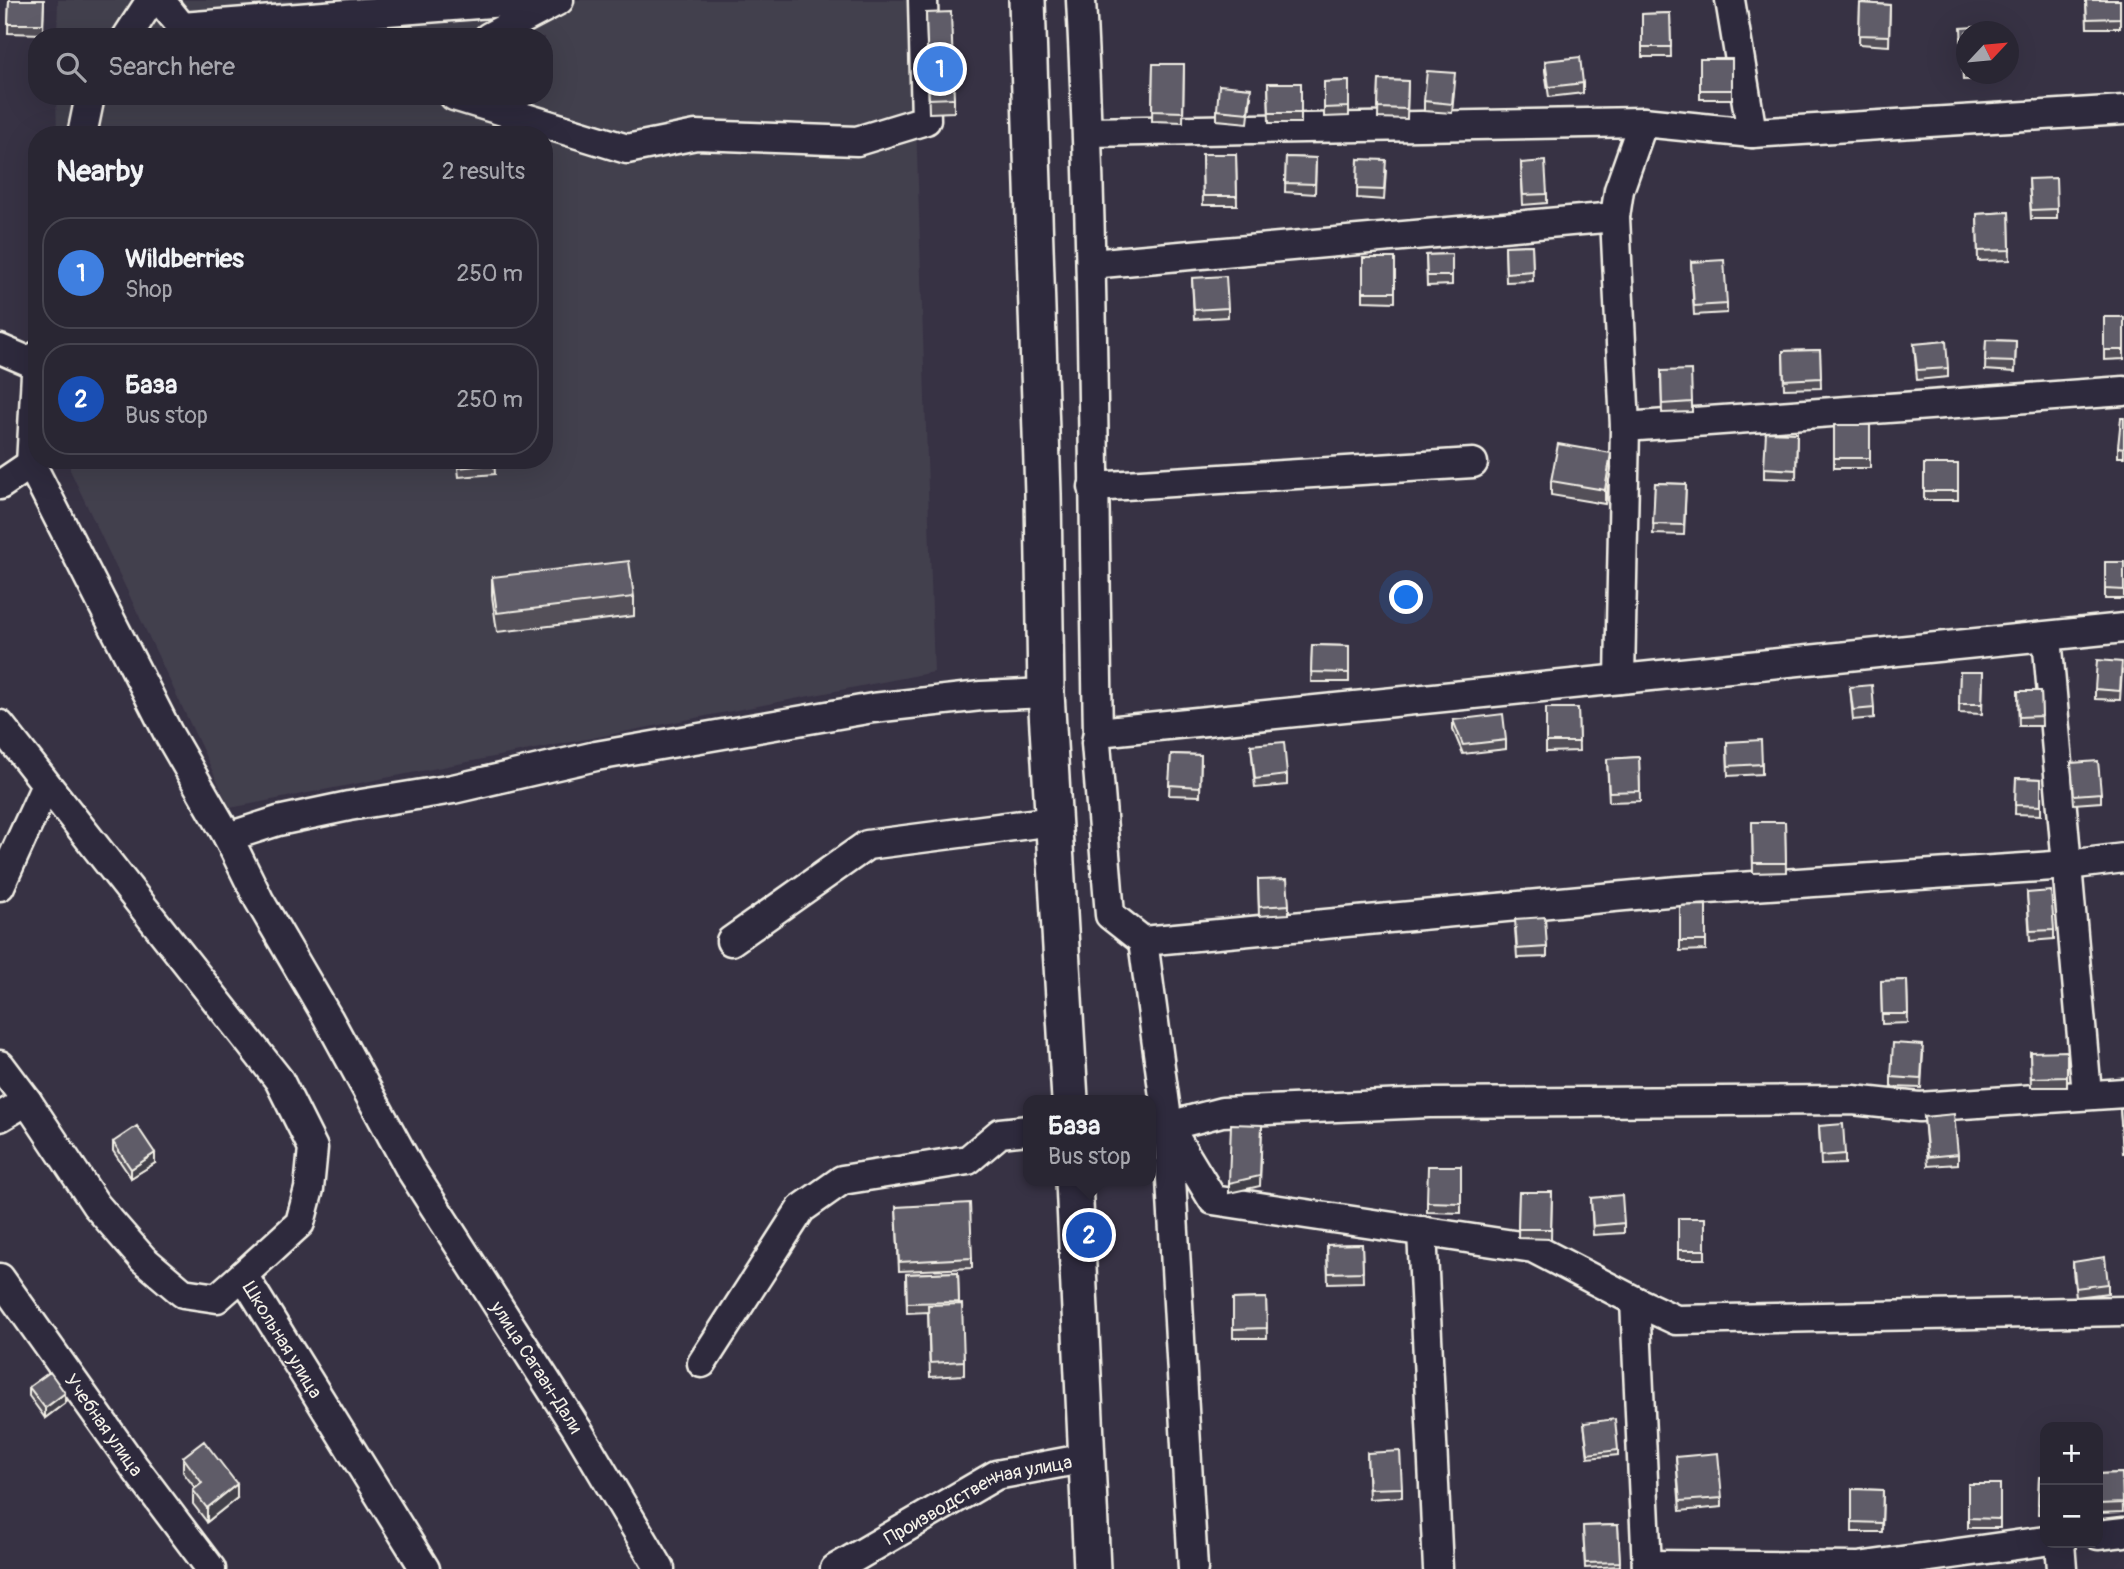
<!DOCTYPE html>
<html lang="en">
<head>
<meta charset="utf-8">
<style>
	:root { --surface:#292633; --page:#35323f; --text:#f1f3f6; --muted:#a5a5ac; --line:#45434e; --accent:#ffd166 }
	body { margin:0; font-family:Pangolin,sans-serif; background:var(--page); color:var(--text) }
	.controls { position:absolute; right:21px; bottom:21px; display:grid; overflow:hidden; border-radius:14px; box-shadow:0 7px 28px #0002 }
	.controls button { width:63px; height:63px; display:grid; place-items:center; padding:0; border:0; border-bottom:2px solid var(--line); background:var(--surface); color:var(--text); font:35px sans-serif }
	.compass { position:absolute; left:1956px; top:21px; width:63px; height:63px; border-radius:50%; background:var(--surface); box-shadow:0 7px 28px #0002; rotate:64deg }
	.you { position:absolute; left:1407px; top:598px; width:24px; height:24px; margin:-18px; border:5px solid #fff; border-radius:50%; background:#1a73e8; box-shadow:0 0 0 10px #1a73e833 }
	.badge { display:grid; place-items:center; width:46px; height:46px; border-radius:50%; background:var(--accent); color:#fff; font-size:23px; font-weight:700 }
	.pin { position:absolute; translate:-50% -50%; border:4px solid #fff; box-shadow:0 2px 7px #0006 }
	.popup { position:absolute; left:1023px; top:1095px; width:133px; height:91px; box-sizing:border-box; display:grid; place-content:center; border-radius:14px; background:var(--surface); filter:drop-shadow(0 2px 5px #0005); font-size:23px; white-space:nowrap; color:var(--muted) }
	.popup b { font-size:26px; color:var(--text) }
	.popup::after { content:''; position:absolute; left:50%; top:100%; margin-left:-14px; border:14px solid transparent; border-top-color:var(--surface) }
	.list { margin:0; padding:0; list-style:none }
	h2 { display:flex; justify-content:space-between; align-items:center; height:91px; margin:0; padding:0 28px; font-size:30px }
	h2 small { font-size:23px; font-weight:400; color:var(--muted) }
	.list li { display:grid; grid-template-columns:46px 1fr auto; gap:21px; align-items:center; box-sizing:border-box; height:112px; margin:0 14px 14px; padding:0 14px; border:2px solid var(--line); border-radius:28px }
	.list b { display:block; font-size:26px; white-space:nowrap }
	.list p { margin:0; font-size:23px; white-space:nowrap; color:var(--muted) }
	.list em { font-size:23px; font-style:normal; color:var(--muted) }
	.icon { flex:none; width:38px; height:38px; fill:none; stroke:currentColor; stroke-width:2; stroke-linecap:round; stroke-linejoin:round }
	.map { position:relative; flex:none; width:2124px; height:1569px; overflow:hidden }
	.search { position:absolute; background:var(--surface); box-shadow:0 7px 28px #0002; left:28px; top:28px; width:525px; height:77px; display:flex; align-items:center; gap:18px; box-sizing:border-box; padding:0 24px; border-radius:28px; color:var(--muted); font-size:26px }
	.panel { position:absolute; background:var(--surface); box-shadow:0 7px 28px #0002; left:28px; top:126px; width:525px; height:343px; border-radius:28px }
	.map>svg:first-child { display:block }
	.built { fill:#433f4e }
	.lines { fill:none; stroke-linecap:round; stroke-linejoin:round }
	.minor-casing { stroke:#f4f1e8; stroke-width:33 }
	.major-casing { stroke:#f4f1e8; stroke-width:40 }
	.minor { stroke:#2f2a3d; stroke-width:28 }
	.major { stroke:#2f2a3d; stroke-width:35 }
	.wall { fill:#524f59; stroke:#f4f1e8; stroke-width:2 }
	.shaded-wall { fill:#424048; stroke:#f4f1e8; stroke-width:2 }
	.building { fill:#5f5c67; stroke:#f4f1e8; stroke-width:2 }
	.labels { text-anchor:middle; stroke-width:6; stroke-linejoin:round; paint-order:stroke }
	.street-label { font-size:19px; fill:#f4f1e8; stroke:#2f2a3d }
</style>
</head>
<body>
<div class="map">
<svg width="2124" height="1569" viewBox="0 0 2124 1569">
	<rect width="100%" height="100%" fill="#373244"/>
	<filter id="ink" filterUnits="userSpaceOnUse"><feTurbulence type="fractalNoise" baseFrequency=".0143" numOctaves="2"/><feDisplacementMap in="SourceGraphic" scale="14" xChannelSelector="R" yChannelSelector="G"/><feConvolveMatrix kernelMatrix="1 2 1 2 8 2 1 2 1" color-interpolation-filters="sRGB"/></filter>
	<g filter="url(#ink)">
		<path class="built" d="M58,0H912L934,672L230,808L70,470V460H544V135H57L56,96H544V37H57Z"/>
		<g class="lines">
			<g class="minor-casing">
				<g id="minor">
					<path d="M160,0L182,27L195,37"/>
					<path d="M1081,0C1094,244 1093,488 1098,732L1096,743L1110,915L1143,941L1678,891L2068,865L2124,858"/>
					<path d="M1730,0L1752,133"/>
					<path d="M182,27L530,0"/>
					<path d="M127,37L151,0"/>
					<path d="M489,37L559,0"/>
					<path d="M454,96L627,149L696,135L857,141L926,120L923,0"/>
					<path d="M1088,132L1643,122"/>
					<path d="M82,135L90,96"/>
					<path d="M1091,264L1615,217"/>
					<path d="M0,349L35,364"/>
					<path id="s1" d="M37,356L31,464L168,733L228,837L259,900L328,1018L409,1167L577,1429L660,1569"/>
					<path d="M1625,427L2124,391"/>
					<path d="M0,485L31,464"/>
					<path d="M1093,487L1473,463"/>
					<path d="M2047,637L2087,1094"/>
					<path d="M1620,679L1625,427L1615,217L1619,190L1643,122L1752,133L2124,110"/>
					<path d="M0,725L279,1080L313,1148L309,1189L300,1223L243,1275"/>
					<path d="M1098,732L2124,628"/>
					<path d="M228,837L278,821L349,806L453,789L596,756L873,708L981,696L1046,693"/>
					<path d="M0,886L46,785"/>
					<path d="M731,941L867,845L1053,821"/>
					<path d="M1143,941L1168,1126L1193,1569"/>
					<path id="s2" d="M0,1065L27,1101L96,1205L143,1259L183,1293L217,1298L243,1275L425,1569"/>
					<path d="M0,1117L27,1101"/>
					<path d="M1168,1126L1213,1200L1533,1248L1635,1301L1676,1320L2124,1311"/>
					<path d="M1150,1127L1168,1126L1222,1112L1429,1103L1853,1100L1919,1107L2124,1093"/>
					<path d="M1422,1231L1438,1569"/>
					<path id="s3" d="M0,1278L135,1468L211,1569"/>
					<path d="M1635,1301L1647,1569"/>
					<path d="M702,1363L801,1209L842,1180L968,1160L1000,1133L1028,1130"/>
					<path d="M2098,1535L2124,1532"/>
					<path d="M2060,1543L2062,1569"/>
					<path d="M1647,1565L1858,1567L2045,1541"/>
					<path id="s4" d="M835,1569L996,1475L1087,1458"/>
				</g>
			</g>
			<g class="major-casing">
				<path id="major" d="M1027,0L1043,494L1046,693L1070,1100
					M1074,1181L1092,1569"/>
			</g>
			<use href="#minor" class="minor"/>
			<use href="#major" class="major"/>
		</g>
		<path class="wall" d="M9,0H44L43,34L8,33Z
			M2086,0H2120V28H2087Z
			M1860,3L1890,5L1889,46L1859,44Z
			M926,13L954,98V112L929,113Z
			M1670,13L1671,57H1642V14Z
			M1966,32V74H1989V79L1963,80L1961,37Z
			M1700,59H1732V99H1700Z
			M1545,61L1583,83V93L1549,97L1545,71Z
			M1153,64H1184L1183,122L1152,121Z
			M1379,80L1408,81L1407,119L1378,118Z
			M1349,81V116L1324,117V82Z
			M1455,82L1452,113L1424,111V101Z
			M1268,83H1301V123H1269Z
			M1251,97L1248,123L1217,120V110Z
			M1202,154H1236L1237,205H1203Z
			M1286,157L1316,158L1315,194L1285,192Z
			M1358,159L1386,170L1384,200L1357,198Z
			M1521,163L1547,194V203L1523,205Z
			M2029,179L2057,209V219H2031Z
			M2009,212L2010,260L1978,261L1977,214Z
			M1532,245L1533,281L1506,282L1505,246Z
			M1452,254V285L1427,286L1426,255Z
			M1363,258H1395V302L1363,301Z
			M1691,262L1727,304V313L1694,315Z
			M1192,278L1228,308V317L1194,319Z
			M2104,317H2124V359L2104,360Z
			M1986,340L2016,341L2015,372L1985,370Z
			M1914,344L1948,368V377L1917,380Z
			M1820,350L1821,388L1784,389L1783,351Z
			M1661,371L1692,402V412L1662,413Z
			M2124,418V457H2118V447Z
			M1834,425H1870V468H1834Z
			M1797,433L1796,479L1764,478V468Z
			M457,460H494L495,474L459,477Z
			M1924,464H1958V500H1924Z
			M1611,468L1605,504L1551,495V481Z
			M1655,483L1686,484L1684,535L1653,534Z
			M2105,562H2124V599H2105Z
			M492,577L634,597V616L497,632L492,596Z
			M1312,645L1349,646V682H1311Z
			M2122,671L2120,700L2095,699V689Z
			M1960,672H1983L1982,714L1959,713Z
			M1850,687L1874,708V718L1853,720Z
			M2018,691H2041L2042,726H2019Z
			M1546,708H1578L1579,751L1546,752Z
			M1453,720L1506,740V749L1463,754L1453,730Z
			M1727,742L1762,764V774L1728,776Z
			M1251,745L1287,775V785L1255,788Z
			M1171,754L1201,755L1200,796L1169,795Z
			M1639,757L1640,801L1609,802L1607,759Z
			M2071,763L2101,793V802L2074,804Z
			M2016,778L2041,779V815L2015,814Z
			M1752,822H1785L1786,872L1753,873Z
			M1258,880L1289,905V914L1259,916Z
			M2027,893L2054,930V939L2030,941Z
			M1706,905V950L1680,951V906Z
			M1515,928L1547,947V957L1517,958Z
			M1907,980L1908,1023L1882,1024L1881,981Z
			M2030,1052L2067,1077V1087H2031Z
			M1923,1054L1921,1088L1891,1087V1077Z
			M2120,1109H2124V1153H2123Z
			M1924,1117L1958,1154V1164L1928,1166Z
			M1819,1126L1845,1154V1164L1821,1165Z
			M113,1142L155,1163L131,1178L113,1151Z
			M1461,1166V1213L1427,1212V1202Z
			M1519,1192H1552L1551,1239L1518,1238Z
			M1591,1198L1624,1223V1233L1593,1235Z
			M896,1207L972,1258V1268L899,1271Z
			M1678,1218H1705V1259H1678Z
			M1362,1244L1363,1282L1328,1283L1327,1245Z
			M2073,1262L2108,1284V1293L2076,1297L2073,1271Z
			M958,1272L959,1304L964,1361V1375L930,1377L928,1312L907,1313L906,1274Z
			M1266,1298L1267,1338H1233V1299Z
			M29,1387L65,1403L45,1418L29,1396Z
			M1584,1423L1618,1450V1455L1588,1458Z
			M1367,1453L1402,1488V1497L1369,1499Z
			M183,1457L237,1498L207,1522L193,1504V1490L195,1488L183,1472Z
			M1676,1457L1722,1498V1507L1680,1511Z
			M2122,1473L2123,1512L2098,1513V1474Z
			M2039,1477H2045V1514H2038Z
			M1968,1484H2000V1528H1968Z
			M1852,1489L1883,1490L1882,1532H1852Z
			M1618,1525L1620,1566L1585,1568L1583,1526Z"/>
		<path class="shaded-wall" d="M1611,453V468L1605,504V490Z
			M1262,1125L1260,1186L1229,1193V1183Z
			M155,1153V1163L131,1178V1169Z
			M65,1393V1403L45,1418V1408Z
			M237,1484V1498L207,1522V1508Z"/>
		<path class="building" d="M9,0H44L43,24H8Z
			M2086,0H2120V18L2087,19Z
			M1860,3L1890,5L1889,36L1859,35Z
			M951,12L954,98L929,99L926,13Z
			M1670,13L1671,47H1642V14Z
			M1987,26V32H1966V70L1963,71L1961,28Z
			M1580,57L1583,83L1549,87L1545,61Z
			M1700,59H1732V90H1700Z
			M1153,64H1184L1183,112L1152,111Z
			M1427,71L1455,73L1452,104L1424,101Z
			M1379,80L1408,81L1407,109L1378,108Z
			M1349,81V107L1324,108V82Z
			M1268,83H1301V113H1269Z
			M1219,85L1251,88L1248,113L1217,110Z
			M1202,154H1236L1237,196H1203Z
			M1286,157L1316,158L1315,184L1285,183Z
			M1358,159L1386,160L1384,190L1357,189Z
			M1545,161L1547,194L1523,195L1521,163Z
			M2056,178L2057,209L2031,210L2029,179Z
			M2009,212L2010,250L1978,251L1977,214Z
			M1532,245L1533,271L1506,273L1505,246Z
			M1452,254V276H1427L1426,255Z
			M1363,258H1395V292H1363Z
			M1724,260L1727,304L1694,306L1691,262Z
			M1226,276L1228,308L1194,310L1192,278Z
			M2104,317H2124V350H2104Z
			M1986,340L2016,341L2015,362L1985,361Z
			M1946,341L1948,368L1917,370L1914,344Z
			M1820,350L1821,378L1784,380L1783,351Z
			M1691,370L1692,402L1662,404L1661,371Z
			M2121,418H2124V448L2118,447Z
			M1834,425H1870V458H1834Z
			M1766,432L1797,433L1796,470L1764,468Z
			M1558,444L1611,453L1605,490L1551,481Z
			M458,460H494L495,464L459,468Z
			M1924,464H1958V491H1924Z
			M1655,483L1686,484L1684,525L1653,524Z
			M629,561L634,597L497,613L492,577Z
			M2105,562H2124V590L2105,589Z
			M1312,645L1349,646V673L1311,672Z
			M2097,660L2122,662L2120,691L2095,689Z
			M1960,672H1983L1982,704H1959Z
			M1872,685L1874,708L1853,710L1850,687Z
			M2018,691H2041L2042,716L2019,717Z
			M1546,708H1578L1579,742H1546Z
			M1503,714L1506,740L1463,745L1453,720Z
			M1761,740L1762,764L1728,766L1727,742Z
			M1284,742L1287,775L1255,779L1251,745Z
			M1171,754L1201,755L1200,787L1169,785Z
			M1639,757L1640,791L1609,792L1607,759Z
			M2098,761L2101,793L2074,795L2071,763Z
			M2016,778L2041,779V806L2015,805Z
			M1752,822H1785L1786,863H1753Z
			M1287,879L1289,905L1259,907L1258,880Z
			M2051,891L2054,930L2030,931L2027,893Z
			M1706,905V941H1680V906Z
			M1545,917L1547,947L1517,949L1515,919Z
			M1907,980L1908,1014H1882L1881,981Z
			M1893,1043L1923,1045L1921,1079L1891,1077Z
			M2067,1051V1077L2031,1078L2030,1052Z
			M2120,1109H2124V1143L2123,1144Z
			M1954,1114L1958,1154L1928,1157L1924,1117Z
			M1231,1124L1262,1125L1260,1176L1229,1183Z
			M1843,1124L1845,1154L1821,1156L1819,1126Z
			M137,1126L155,1153L131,1169L113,1142Z
			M1428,1166H1461V1203L1427,1202Z
			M1519,1192H1552L1551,1229H1518Z
			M1622,1195L1624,1223L1593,1226L1591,1198Z
			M970,1203L972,1258L899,1262L896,1207Z
			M1678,1218H1705V1250H1678Z
			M1362,1244L1363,1272L1328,1273L1327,1245Z
			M2105,1257L2108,1284L2076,1288L2073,1262Z
			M958,1272L959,1302L907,1303L906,1274Z
			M1266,1298L1267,1328L1233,1329V1299Z
			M962,1304L964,1361L930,1363L928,1305Z
			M50,1372L65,1393L45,1408L29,1387Z
			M1615,1419L1618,1450L1588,1454L1584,1423Z
			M204,1441L237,1484L207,1508L193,1490L202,1483L183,1457Z
			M1400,1451L1402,1488L1369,1489L1367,1453Z
			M1718,1453L1722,1498L1680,1501L1676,1457Z
			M2122,1473L2123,1503L2098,1504V1474Z
			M2039,1477H2045V1505L2038,1504Z
			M1968,1484H2000V1519L1968,1518Z
			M1852,1489L1883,1490L1882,1523L1852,1522Z
			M1618,1525L1620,1562L1585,1563L1583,1526Z"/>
	</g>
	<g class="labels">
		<g class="street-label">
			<text dy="7" stroke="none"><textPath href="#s2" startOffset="439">Школьная улица</textPath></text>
			<text dy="7" stroke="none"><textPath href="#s1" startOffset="1144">улица Сагаан-Дали</textPath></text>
			<text dy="7" stroke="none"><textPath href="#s3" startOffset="180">Учебная улица</textPath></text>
			<text dy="7" stroke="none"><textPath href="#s4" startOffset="161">Производственная улица</textPath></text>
		</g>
	</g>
</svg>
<div class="controls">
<button>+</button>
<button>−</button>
</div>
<svg class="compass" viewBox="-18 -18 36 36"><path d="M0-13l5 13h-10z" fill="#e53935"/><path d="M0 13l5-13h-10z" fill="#a5a5ac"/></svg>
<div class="you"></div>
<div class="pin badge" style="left:940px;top:69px;background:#3f7fe0">1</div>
<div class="pin badge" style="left:1089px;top:1235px;background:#1a4fb4">2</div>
<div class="popup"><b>База</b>Bus stop</div>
<div class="search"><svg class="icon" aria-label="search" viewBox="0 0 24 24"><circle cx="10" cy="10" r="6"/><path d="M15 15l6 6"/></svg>Search here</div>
<section class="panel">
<h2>Nearby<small>2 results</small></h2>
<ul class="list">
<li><span class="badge" style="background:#3f7fe0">1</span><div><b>Wildberries</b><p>Shop</p></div><em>250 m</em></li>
<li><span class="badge" style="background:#1a4fb4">2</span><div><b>База</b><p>Bus stop</p></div><em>250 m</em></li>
</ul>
</section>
</div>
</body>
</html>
